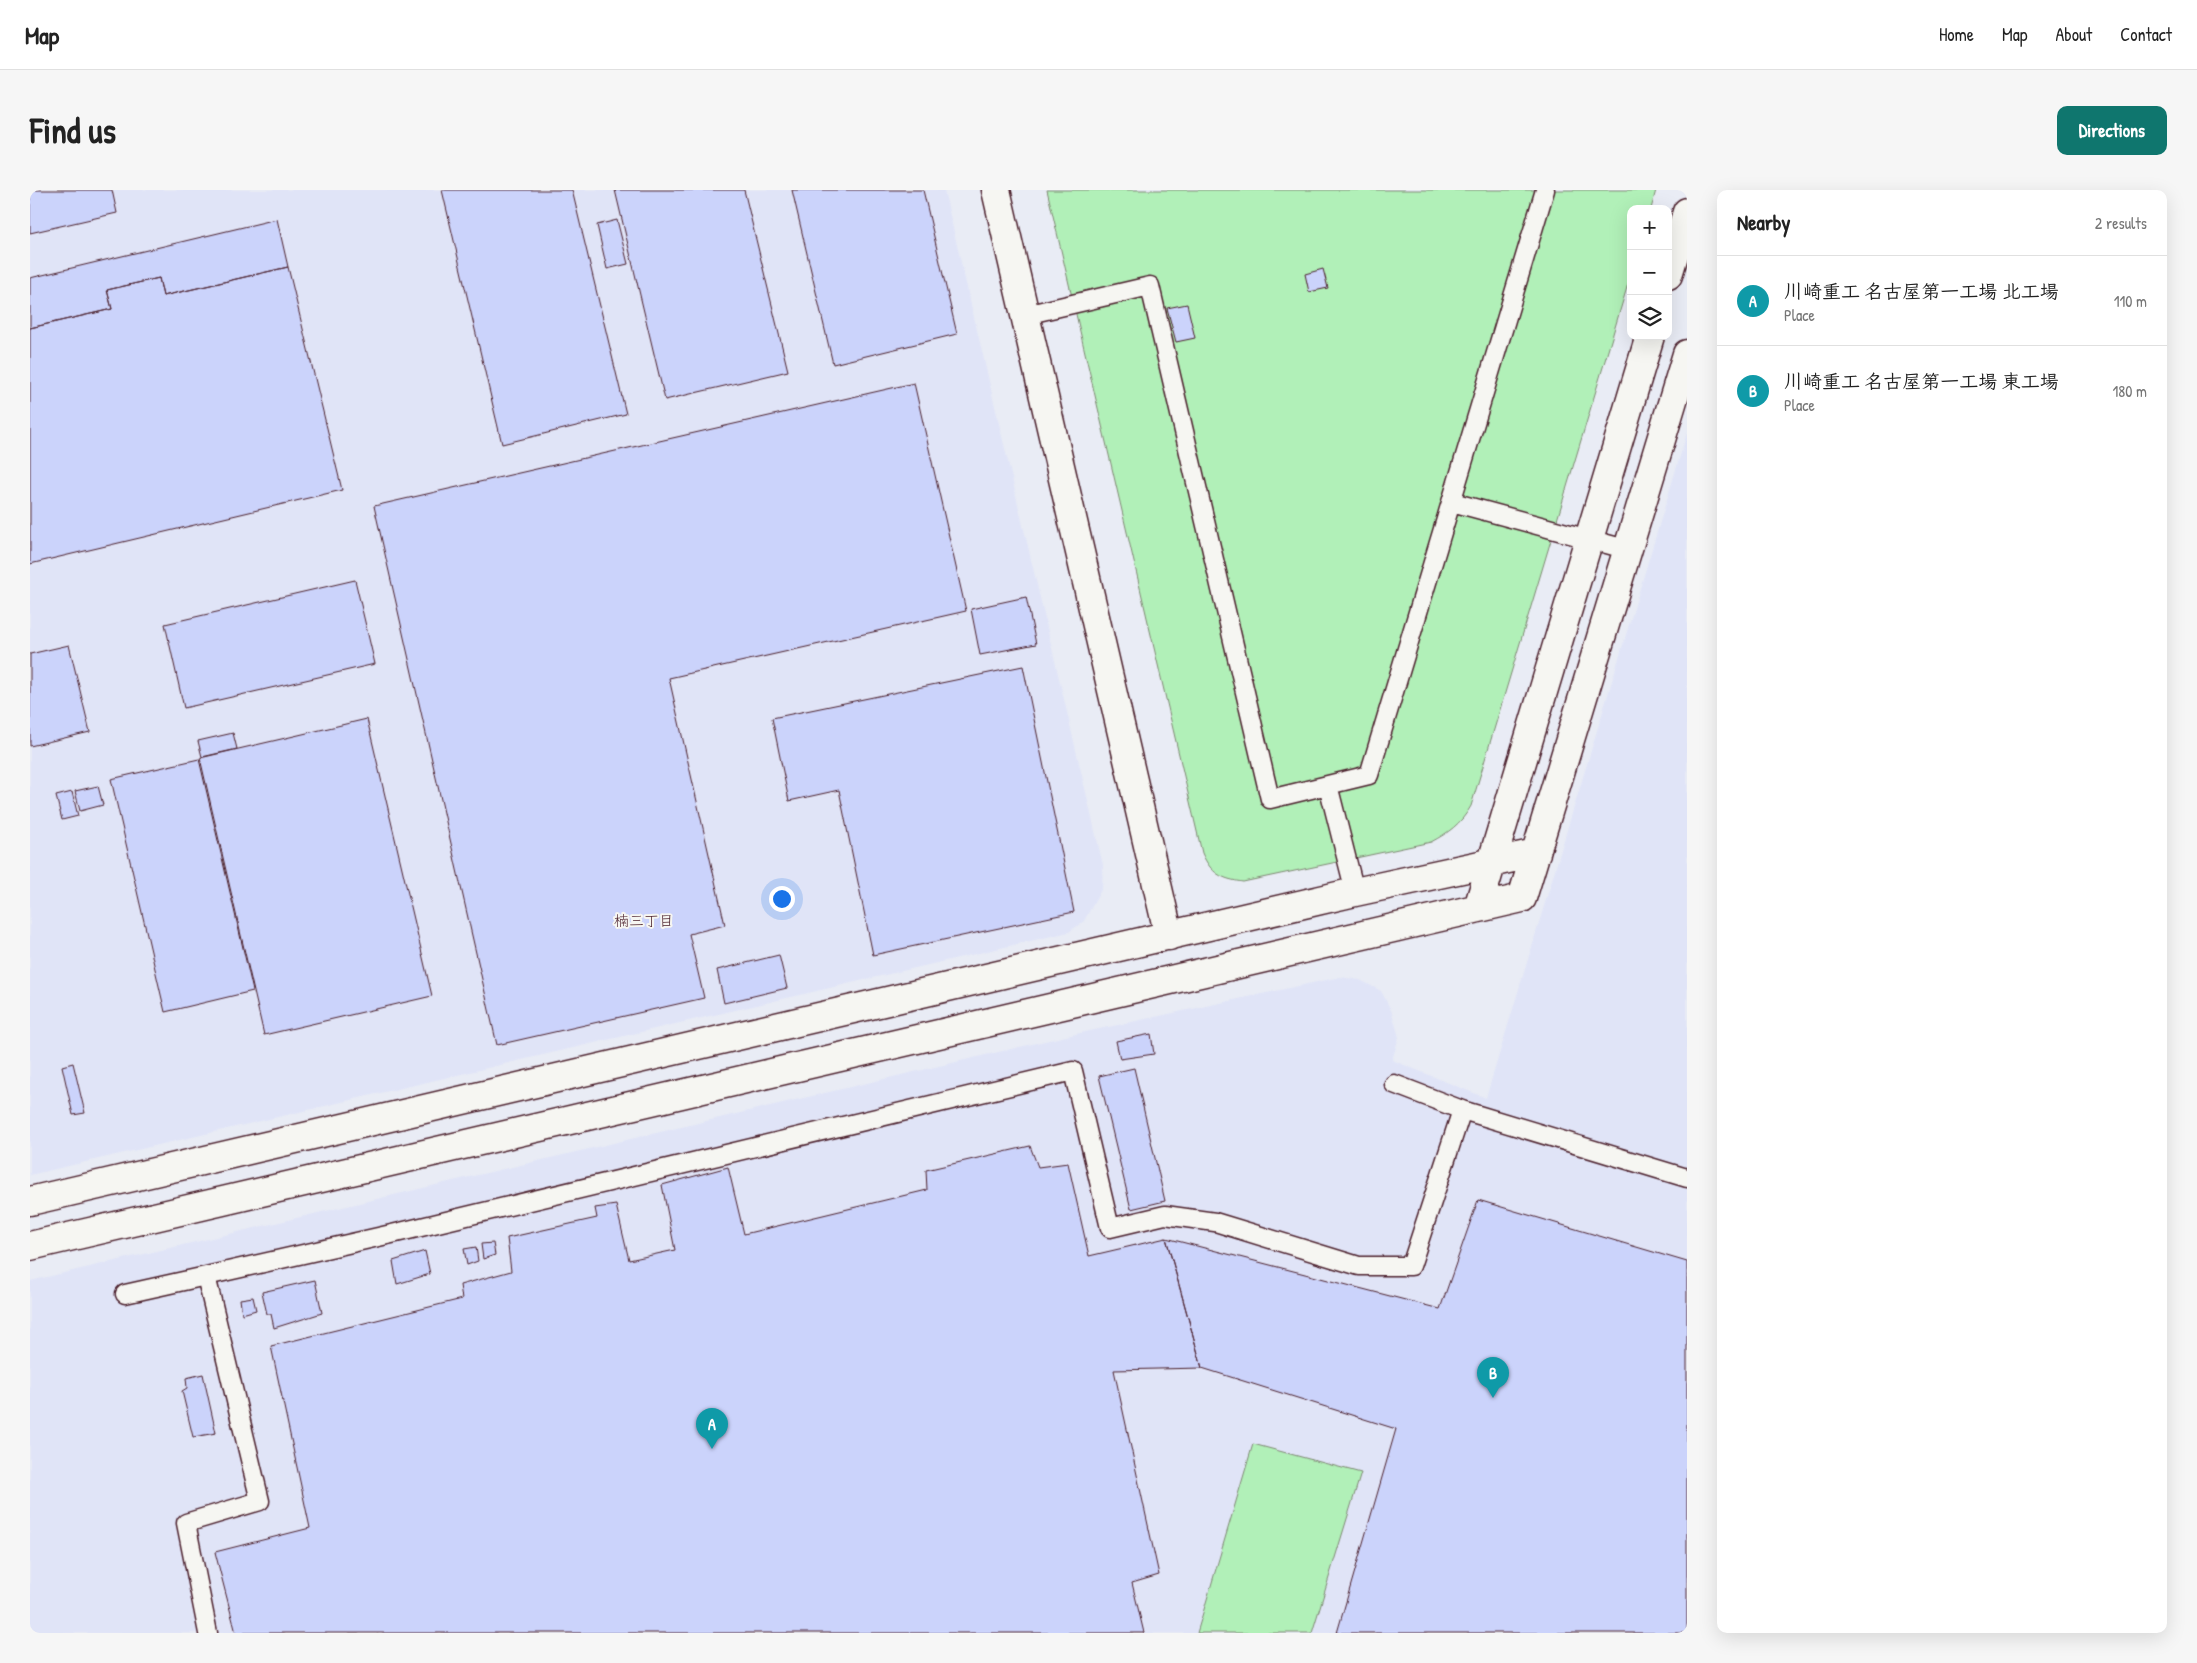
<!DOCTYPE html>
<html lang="en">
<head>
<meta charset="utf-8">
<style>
	:root { --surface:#fff; --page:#f6f6f6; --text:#222; --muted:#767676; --line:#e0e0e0; --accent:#0f766e }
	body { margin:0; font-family:"Patrick Hand","Klee One",sans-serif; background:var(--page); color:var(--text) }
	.controls { position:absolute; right:15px; top:15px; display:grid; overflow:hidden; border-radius:10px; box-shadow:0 5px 20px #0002 }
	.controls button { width:45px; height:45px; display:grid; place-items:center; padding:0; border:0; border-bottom:1px solid var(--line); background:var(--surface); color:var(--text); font:25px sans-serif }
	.you { position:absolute; left:751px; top:708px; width:18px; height:18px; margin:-12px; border:4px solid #fff; border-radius:50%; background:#1a73e8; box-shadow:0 0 0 8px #1a73e833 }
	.badge { display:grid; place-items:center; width:32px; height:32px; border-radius:50%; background:var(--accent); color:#fff; font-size:16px; font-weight:700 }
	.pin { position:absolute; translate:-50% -41px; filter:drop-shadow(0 1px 2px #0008) }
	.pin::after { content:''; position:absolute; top:26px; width:18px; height:15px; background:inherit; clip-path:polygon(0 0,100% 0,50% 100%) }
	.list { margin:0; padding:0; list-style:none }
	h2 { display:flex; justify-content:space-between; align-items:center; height:65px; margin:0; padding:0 20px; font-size:21px }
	h2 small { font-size:16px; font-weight:400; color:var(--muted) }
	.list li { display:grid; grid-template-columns:32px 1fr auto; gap:15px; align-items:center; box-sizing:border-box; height:90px; padding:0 20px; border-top:1px solid var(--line) }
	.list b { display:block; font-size:19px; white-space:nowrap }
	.list p { margin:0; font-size:16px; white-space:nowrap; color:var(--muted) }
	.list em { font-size:16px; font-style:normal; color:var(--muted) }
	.icon { flex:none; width:28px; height:28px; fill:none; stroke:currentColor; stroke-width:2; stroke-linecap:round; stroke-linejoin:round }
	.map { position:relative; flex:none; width:1657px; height:1443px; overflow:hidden; border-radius:10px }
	header { display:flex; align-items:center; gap:30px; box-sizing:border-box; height:70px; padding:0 25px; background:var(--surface); border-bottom:1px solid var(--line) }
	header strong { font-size:24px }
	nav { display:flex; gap:28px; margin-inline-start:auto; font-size:18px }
	.intro { display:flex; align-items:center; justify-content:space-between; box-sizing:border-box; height:120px; padding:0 30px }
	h1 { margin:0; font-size:35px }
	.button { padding:12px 22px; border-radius:10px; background:var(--accent); color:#fff; font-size:18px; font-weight:700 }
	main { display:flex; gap:30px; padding:0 30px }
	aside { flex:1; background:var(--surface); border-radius:10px; box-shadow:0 5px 20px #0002 }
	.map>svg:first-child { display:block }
	.built { fill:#e0e4f7 }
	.green { fill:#b1f0b8; stroke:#7e8872 }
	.building { fill:#cbd3fb; stroke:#4a1f2b }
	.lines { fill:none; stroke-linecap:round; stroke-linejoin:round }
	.lane-casing { stroke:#4a1f2b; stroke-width:21 }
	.secondary-casing { stroke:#4a1f2b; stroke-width:31 }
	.lane { stroke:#f6f6f2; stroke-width:18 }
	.secondary { stroke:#f6f6f2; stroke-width:28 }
	.labels { text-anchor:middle; stroke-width:4; stroke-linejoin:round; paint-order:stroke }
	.neighbourhood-label { font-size:15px; fill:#4a1f2b; stroke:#f6f6f2 }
</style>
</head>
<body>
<header>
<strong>Map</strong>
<nav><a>Home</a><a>Map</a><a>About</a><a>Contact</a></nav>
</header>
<div class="intro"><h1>Find us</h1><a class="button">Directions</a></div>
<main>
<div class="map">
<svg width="1657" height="1443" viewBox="0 0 1657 1443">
	<rect width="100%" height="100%" fill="#e9ecf5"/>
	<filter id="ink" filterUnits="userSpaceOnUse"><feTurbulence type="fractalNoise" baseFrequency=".02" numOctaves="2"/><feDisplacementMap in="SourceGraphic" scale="10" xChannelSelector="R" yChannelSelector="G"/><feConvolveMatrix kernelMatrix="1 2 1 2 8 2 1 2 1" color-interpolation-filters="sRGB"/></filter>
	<g filter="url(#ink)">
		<path class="built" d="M0,0H914L1073,675L1072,698L1054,731L1039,742L0,985Z
			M1657,243V1443H0V1091L1032,847L1310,787L1330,790L1351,801L1361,820L1369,847L1362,870L1456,908Z"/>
		<path class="green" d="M1017,0H1626L1621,19H1601V84L1441,616C1431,634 1418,643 1401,652L1213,692C1192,689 1181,684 1172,663Z
			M1223,1254L1331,1283L1282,1443H1167Z"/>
		<path class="building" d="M0,0H82L87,23L0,43Z
			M412,0H542L596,224L472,254Z
			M585,0H714L758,181L635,210Z
			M762,0H893L927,144L803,174Z
			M247,29L258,77L133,106L129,88L77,100L82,119L0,138V88Z
			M587,30L598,74L577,79L567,35Z
			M258,77L312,300L0,374V138L82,119L77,100L129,88L133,106Z
			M1293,79L1298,98L1279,102L1275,84Z
			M1157,114L1165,148L1146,152L1137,118Z
			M884,193L936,421L639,488L695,735L659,744L674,808L467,855L344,316Z
			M325,390L345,474L154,518L135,434Z
			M996,407L1006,454L950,465L941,419Z
			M39,455L60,542L0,556V464Z
			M993,476L1044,722L843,765L809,600L759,611L742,528Z
			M337,529L402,806L234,845L170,568Z
			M203,543L207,559L172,567L168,551Z
			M169,569L223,801L135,822L81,589Z
			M68,596L73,615L50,621L45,601Z
			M42,602L48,626L32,630L26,606Z
			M749,765L757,798L694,813L687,780Z
			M1121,844L1124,864L1090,869L1086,851Z
			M43,873L55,923L43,925L32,876Z
			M1104,878L1135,1011L1101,1019L1069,886Z
			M1000,956L1008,977L1038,973L1059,1066L1136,1048L1172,1178L1084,1180L1129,1385L1102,1393L1114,1443H206L185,1362L280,1338L241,1156L432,1109L430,1095L481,1081L477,1048L567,1028L565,1018L586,1015L599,1070L645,1060L632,995L698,977L714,1044L897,1000L896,980Z
			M1448,1010L1657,1072V1443H1307L1366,1239L1172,1178L1136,1048L1410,1119Z
			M463,1053L465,1065L453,1069L451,1054Z
			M446,1057L448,1071L437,1075L434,1059Z
			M395,1061L400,1084L367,1094L363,1071Z
			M285,1090L292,1123L244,1138L241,1124H237L232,1102Z
			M223,1107L226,1120L212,1124L210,1109Z
			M173,1184L186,1243L163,1247L152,1201L157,1198L156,1188Z"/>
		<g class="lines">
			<g class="lane-casing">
				<path id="lane" d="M995,125L1120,96L1240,609L1339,585L1515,0
					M1422,312L1599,360
					M1298,595L1325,702
					M1364,894L1432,920
					M95,1104L176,1086
					M178,1443L156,1333L230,1311L176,1086L366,1043L1043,881L1080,1038L1135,1025L1185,1032L1329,1076H1381L1432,920L1657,988"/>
			</g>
			<g class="secondary-casing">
				<path id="secondary" d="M966,0L1139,746
					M1638,85L1657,22
					M1448,718L1620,146
					M0,1011L1325,702L1506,663
					M0,1056L1492,708L1657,164"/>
			</g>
			<use href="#lane" class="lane"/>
			<use href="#secondary" class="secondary"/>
		</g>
	</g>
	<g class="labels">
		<g class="neighbourhood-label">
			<text x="614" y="736">楠三丁目</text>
		</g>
	</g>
</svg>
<div class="controls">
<button>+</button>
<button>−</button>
<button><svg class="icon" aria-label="layers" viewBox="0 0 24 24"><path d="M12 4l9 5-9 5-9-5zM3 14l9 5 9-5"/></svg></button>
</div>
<div class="you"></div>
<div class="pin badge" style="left:682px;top:1259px;background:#0f9aa8">A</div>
<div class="pin badge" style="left:1463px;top:1208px;background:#0f9aa8">B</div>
</div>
<aside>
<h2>Nearby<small>2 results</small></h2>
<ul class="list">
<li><span class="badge" style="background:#0f9aa8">A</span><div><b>川崎重工 名古屋第一工場 北工場</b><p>Place</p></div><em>110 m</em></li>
<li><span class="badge" style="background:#0f9aa8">B</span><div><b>川崎重工 名古屋第一工場 東工場</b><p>Place</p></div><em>180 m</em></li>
</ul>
</aside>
</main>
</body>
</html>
